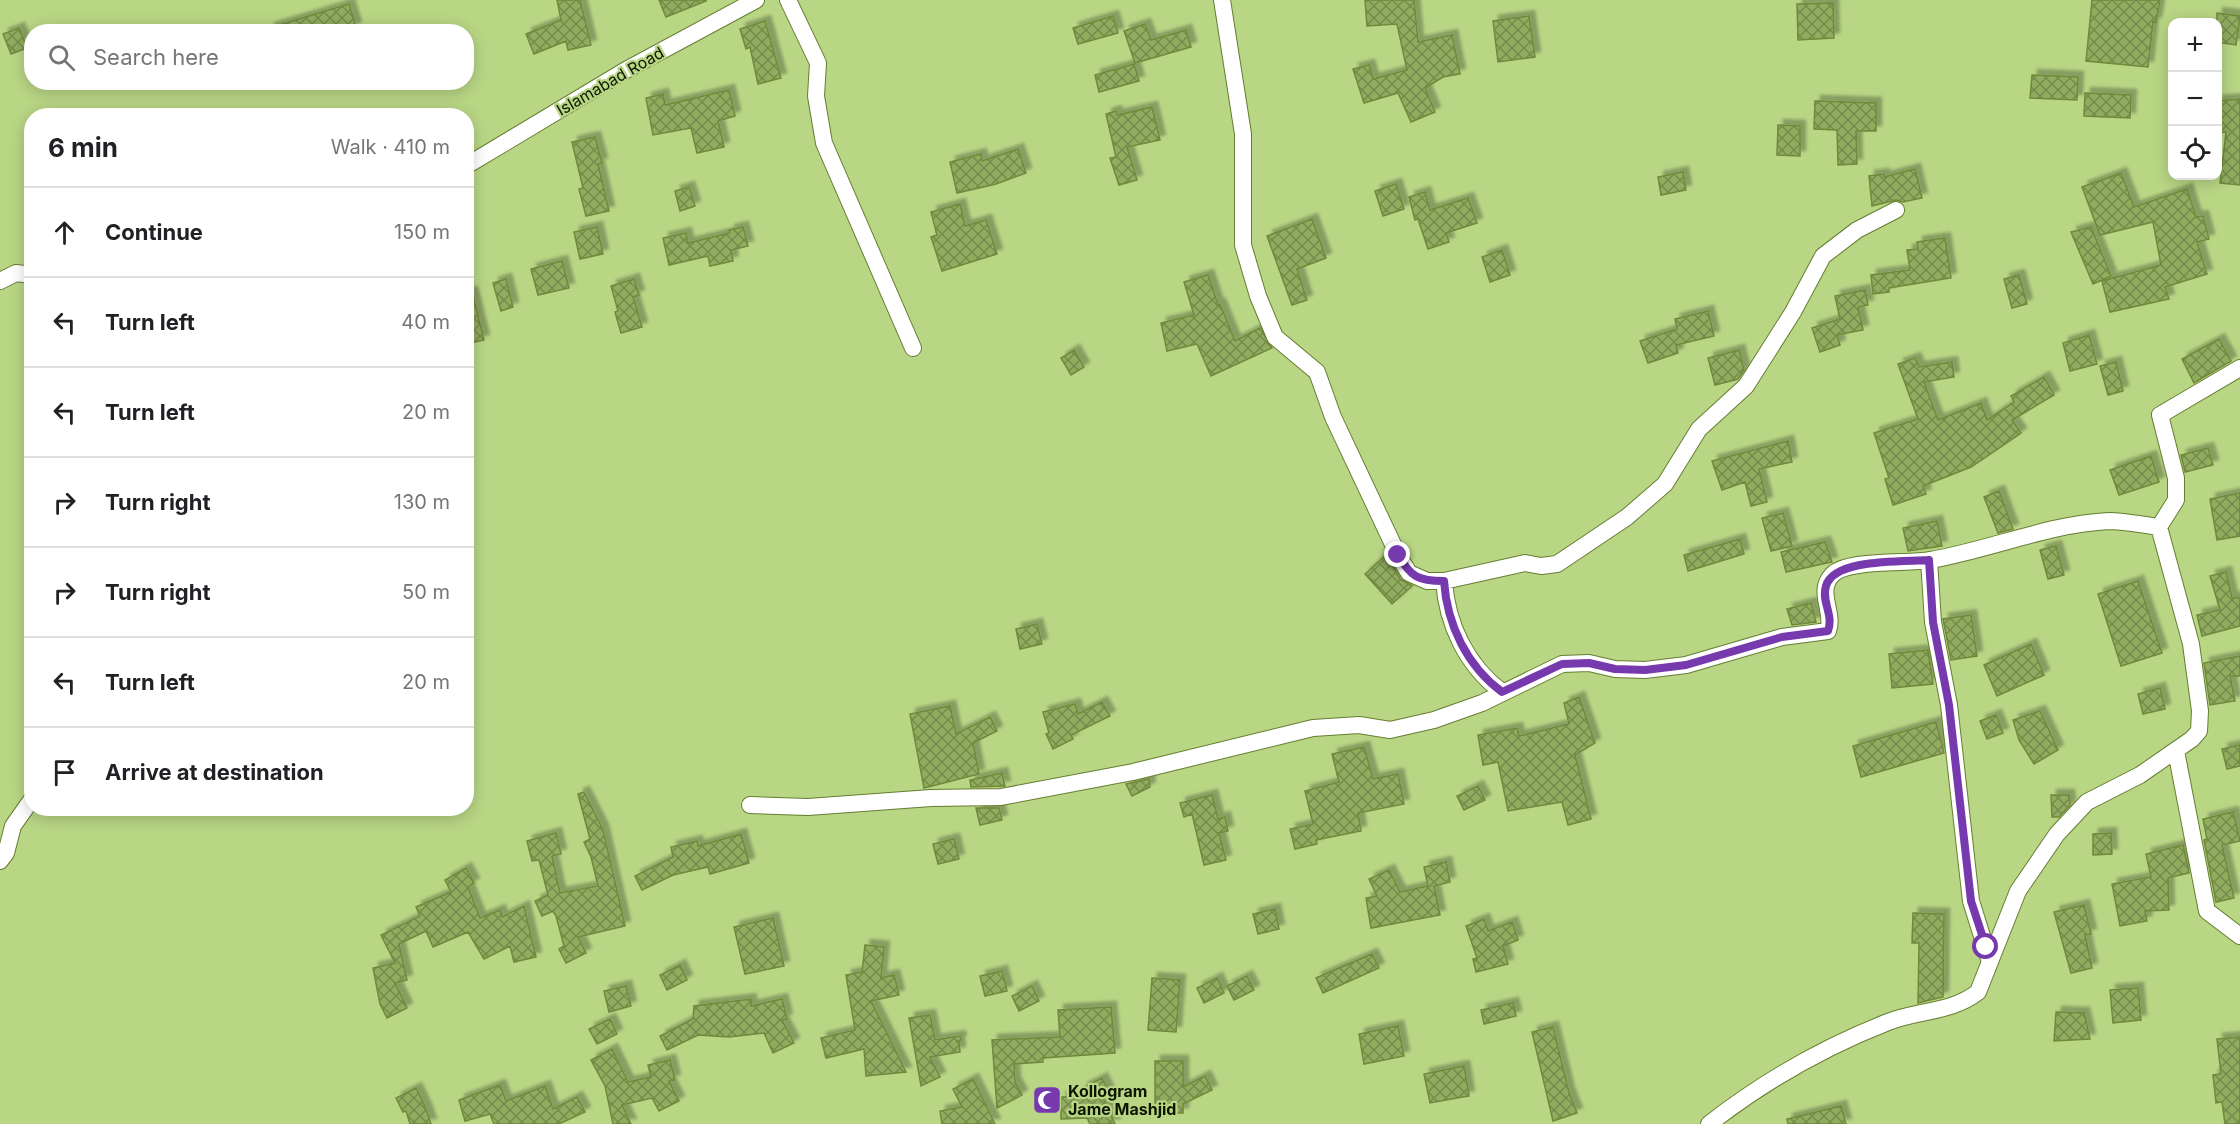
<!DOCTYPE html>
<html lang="en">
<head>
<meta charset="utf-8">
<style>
	:root { --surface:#fff; --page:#f6f6f6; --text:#202124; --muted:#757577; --line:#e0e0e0 }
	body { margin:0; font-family:Inter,sans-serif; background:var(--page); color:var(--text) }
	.controls { position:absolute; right:18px; top:18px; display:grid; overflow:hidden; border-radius:12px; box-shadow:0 3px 15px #0003 }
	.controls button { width:54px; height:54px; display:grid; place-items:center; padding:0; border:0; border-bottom:2px solid var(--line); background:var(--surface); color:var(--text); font:30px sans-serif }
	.stop { position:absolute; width:18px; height:18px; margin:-14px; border:4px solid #7739ae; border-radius:50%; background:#fff }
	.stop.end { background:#7739ae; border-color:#fff; box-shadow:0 2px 6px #0008 }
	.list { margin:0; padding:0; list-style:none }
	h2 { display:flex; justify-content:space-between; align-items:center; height:78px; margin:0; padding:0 24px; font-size:26px }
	h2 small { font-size:20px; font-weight:400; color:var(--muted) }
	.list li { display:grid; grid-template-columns:39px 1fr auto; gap:18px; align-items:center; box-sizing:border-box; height:90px; padding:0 24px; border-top:2px solid var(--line) }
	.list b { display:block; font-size:22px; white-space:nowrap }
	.list em { font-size:20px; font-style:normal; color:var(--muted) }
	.icon { flex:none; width:33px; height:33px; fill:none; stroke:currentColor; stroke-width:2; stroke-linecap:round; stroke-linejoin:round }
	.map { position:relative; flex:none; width:2240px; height:1124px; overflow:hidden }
	.search { position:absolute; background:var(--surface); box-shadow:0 3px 15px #0003; left:24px; top:24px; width:450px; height:66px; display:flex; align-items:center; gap:15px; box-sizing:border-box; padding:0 21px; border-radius:24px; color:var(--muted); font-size:22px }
	.panel { position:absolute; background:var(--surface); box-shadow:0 3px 15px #0003; left:24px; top:108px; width:450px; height:708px; border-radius:24px }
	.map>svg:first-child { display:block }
	.building { fill:url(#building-cross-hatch); stroke:#70893b; stroke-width:1.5; filter:url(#shadow) }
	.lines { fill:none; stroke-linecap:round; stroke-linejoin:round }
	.minor-casing { stroke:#657e30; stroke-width:18 }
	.minor { stroke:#fff; stroke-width:16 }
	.route { stroke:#7739ae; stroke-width:8 }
	.labels { text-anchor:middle; stroke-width:4.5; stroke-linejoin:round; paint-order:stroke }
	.street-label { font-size:16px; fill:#0d1600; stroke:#b9d685 }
	.poi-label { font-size:16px; font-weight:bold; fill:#0d1600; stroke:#b9d685; text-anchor:start }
</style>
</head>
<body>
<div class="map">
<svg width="2240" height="1124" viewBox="0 0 2240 1124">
	<defs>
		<pattern id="building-cross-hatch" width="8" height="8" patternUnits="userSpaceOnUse" patternTransform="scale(1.5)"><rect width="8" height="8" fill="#91ac5e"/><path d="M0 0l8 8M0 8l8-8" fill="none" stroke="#758b4b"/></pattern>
		<filter id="shadow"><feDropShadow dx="5.5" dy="-5.5" stdDeviation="1.5" flood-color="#0004"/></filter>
	</defs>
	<rect width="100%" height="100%" fill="#b9d685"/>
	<path class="building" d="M557,0H580L591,45L568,50L566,41L534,54L526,34L561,20Z
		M659,0H706V1L666,17Z
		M1365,0H1414L1418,42L1452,35L1460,74L1443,77L1425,88L1435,112L1411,122L1398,93L1364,103L1353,69L1369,65L1373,79L1407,70L1397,24L1367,26Z
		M2092,0H2160L2156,22L2153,21L2148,67L2086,61Z
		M1833,3L1834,38L1798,40L1797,4Z
		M349,4L356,27L341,32H270L269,28Z
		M2217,13L2240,16L2236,45L2217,42Z
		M1113,16L1118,33L1078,44L1073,28Z
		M1529,16L1535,57L1498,62L1493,21Z
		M765,21L781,78L758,84L750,47L746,49L740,29Z
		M1145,24L1151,40L1186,30L1191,47L1135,63L1124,31Z
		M19,28L27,48L11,54L3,34Z
		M1134,64L1139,81L1099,92L1095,75Z
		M2032,75L2078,77L2077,100L2030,98Z
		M729,90L735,116L718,121L724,147L697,153L691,128L653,135L646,98L663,94L665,105Z
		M2085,93L2131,95L2130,118L2084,116Z
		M2240,99V185L2220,183L2226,132L2217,133V101Z
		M1815,101L1876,103V131H1856L1857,164L1838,165L1837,130L1814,129Z
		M1152,107L1160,140L1127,147L1137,180L1119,185L1110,158L1116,157L1106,114L1116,111L1117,115Z
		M1778,125L1800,126V156L1777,155Z
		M595,137L602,163L598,164L609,211L586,216L579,189L583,188L572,142Z
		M1018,149L1026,173L996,184L957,193L950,162L981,154L982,161Z
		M1915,169L1922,198L1903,202L1896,200L1872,206L1869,176L1884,174V177Z
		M1683,172L1686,190L1661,195L1658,177Z
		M2121,173L2134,207L2187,189L2196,217L2203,216L2209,239L2197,242L2207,274L2165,287L2169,299L2110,312L2102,281L2161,265L2153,222L2100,235L2082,187Z
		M1396,184L1404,209L1383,216L1375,191Z
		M689,187L695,206L680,211L675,191Z
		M1425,192L1430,210L1468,198L1477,223L1446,233L1449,242L1428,249L1418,219L1415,220L1409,197Z
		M960,204L965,226L986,220L997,254L942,271L931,237L937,235L931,212Z
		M1312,219L1326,258L1297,269L1307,300L1292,305L1267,236Z
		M597,227L603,254L580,259L574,232Z
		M743,227L748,246L731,250L733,261L710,266L708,256L669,265L663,238L686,233L688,243L730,233L729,230Z
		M2091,227L2111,276L2093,284L2071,232Z
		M1945,238L1951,278L1889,288V292L1873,294L1871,275L1910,270L1907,250L1918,249L1917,242Z
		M1502,250L1510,275L1490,282L1482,257Z
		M562,261L569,288L538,295L531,269Z
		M1208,275L1218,305L1220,304L1235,341L1260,328L1272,348L1211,376L1197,344L1167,351L1161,323L1194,315L1184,282Z
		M2019,275L2027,304L2012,308L2004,279Z
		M506,279L513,307L501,311L493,283Z
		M634,279L639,295L633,297L642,327L621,333L615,312L618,311L611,286Z
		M1865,290L1868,305L1858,307L1863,330L1837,335L1840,345L1820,352L1812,328L1840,319L1835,296Z
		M472,292L484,340L466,344V293Z
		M1708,311L1714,336L1676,345L1678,353L1648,363L1640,341L1677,329L1675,319Z
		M2089,335L2097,364L2070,371L2063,343Z
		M2219,339L2231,361L2194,383L2182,359Z
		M1074,350L1084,367L1071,375L1061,358Z
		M1739,350L1744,370L1738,379L1715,385L1708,358Z
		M1915,358L1919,367L1952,362L1954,377L1924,382L1938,420L1981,403L1987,420L2014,402L2011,396L2044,377L2054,395L2012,420L2021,433L1971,467L1923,486L1926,494L1893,505L1885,479L1889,478L1874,433L1918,419L1898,364Z
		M2116,362L2123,391L2108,395L2100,366Z
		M1788,441L1792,462L1759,469L1767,502L1751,506L1745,482L1722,490L1712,461Z
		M2208,448L2213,465L2185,472L2181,455Z
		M2151,456L2159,482L2119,495L2110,470Z
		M1999,491L2013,529L1998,533L1984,497Z
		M2240,493V536L2217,540L2210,499Z
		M1783,513L1792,546L1771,551L1762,518Z
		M1937,521L1942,546L1908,551L1903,528Z
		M1740,539L1744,554L1688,571L1684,555Z
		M1825,542L1832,562L1786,572L1781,552Z
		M2056,546L2064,575L2048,579L2040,550Z
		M1386,555L1400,579L1412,586L1392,604L1365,574Z
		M2226,572L2232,598H2240V626L2202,636L2197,615L2220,610L2210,576Z
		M2138,581L2162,653L2121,666L2098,594Z
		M1811,603L1816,622L1792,625L1787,609Z
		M1971,615L1977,656L1951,660L1943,619Z
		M1037,624L1042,644L1020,649L1016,629Z
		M2031,644L2044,675L1997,696L1984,665Z
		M1928,650L1933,684L1892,688L1889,654Z
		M2240,656V676H2230L2235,701L2210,705L2204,663Z
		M2160,688L2165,709L2143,714L2138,694Z
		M1579,697L1595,743L1575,755L1591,819L1568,825L1562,802L1508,811L1498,762L1483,765L1478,735L1517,728L1519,736L1569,724L1564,703Z
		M1102,702L1110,716L1071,735L1073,739L1053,749L1046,734L1049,733L1043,712L1075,704L1078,714Z
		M950,706L956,734L990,717L997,731L973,743L979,774L924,788L910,714Z
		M2040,711L2058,750L2034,764L2019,740L2013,720Z
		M1996,715L2003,733L1987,739L1980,721Z
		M1936,722L1944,753L1861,777L1853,746Z
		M2240,745V766L2227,769L2222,749Z
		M1364,747L1373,779L1398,774L1404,804L1358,813L1361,831L1316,840L1317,844L1295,849L1290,829L1313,824L1305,791L1339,782L1332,754Z
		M1002,773L1005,786L971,787L970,780Z
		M1149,779L1150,787L1132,796L1126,784Z
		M1478,786L1485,800L1464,810L1457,796Z
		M584,792L603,830L625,926L578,937L586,953L566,963L559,949L564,946L556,916L553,911L542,916L535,901L548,895L539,860L532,861L527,841L556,833L561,854L552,856L560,893L598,886L591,857L584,842L590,839L578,794Z
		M1212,795L1218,819L1225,817L1228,831L1219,833L1226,860L1204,865L1192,814L1184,817L1180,803Z
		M2051,795H2069L2070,805L2059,817H2052Z
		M976,808H999L1002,820L980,825Z
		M2233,812L2240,841L2222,845L2234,898L2216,902L2204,840L2207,839L2203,819Z
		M2111,833L2112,854L2093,855V834Z
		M741,834L749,863L710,874L708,867L673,875L642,890L635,876L673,857L671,847L697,841L698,846Z
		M954,839L959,859L938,864L933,844Z
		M2183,845L2189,873L2168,878L2169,910L2145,911L2147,921L2120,926L2112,884L2151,877L2146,854Z
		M1446,862L1450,882L1434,886L1440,915L1371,928L1366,898L1377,896L1369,879L1389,870L1400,892L1428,886L1424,867Z
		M466,868L474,883L468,887L480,918L500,910L502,917L524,906L536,957L514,962L510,946L484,959L468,932L433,947L426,931L399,944L407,980L395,983L407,1008L387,1018L380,1004L373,968L395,963L381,935L420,916L416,907L451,892L445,880Z
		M2084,905L2091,934L2085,935L2092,968L2071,973L2054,912Z
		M1275,909L1279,929L1258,934L1253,914Z
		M1913,913L1944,914L1943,997L1918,1003L1919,943H1912Z
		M773,918L784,966L745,974L734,927Z
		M1484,919L1488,931L1512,922L1518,940L1503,946L1508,964L1476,972L1473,959L1477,958L1466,926Z
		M865,945L884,947L881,978L894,975L899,995L871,1001L906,1072L866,1076L864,1049L826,1058L821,1038L855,1030L846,975L862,972Z
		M1372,954L1379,968L1323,993L1316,978Z
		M680,965L687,980L667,990L660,975Z
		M1002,971L1007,991L985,996L980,976Z
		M1247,976L1254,990L1234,1000L1227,986Z
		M1152,978L1180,980L1176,1032L1148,1030Z
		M1217,978L1224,993L1204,1003L1197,988Z
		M626,986L631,1006L609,1012L604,991Z
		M1032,986L1039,1001L1019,1011L1012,996Z
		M2138,988L2141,1020L2113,1023L2110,990Z
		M751,999V1006L782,999L787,1019L782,1020L794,1043L773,1053L764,1033L729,1037L698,1035L667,1050L660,1036L693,1019L694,1006Z
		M1513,1003L1516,1016L1484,1024L1481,1010Z
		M1111,1007L1115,1053L1043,1058V1062L1014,1064L1015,1082L1022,1095L997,1108L992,1040L1060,1037L1058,1010Z
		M2056,1012L2084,1013L2090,1039L2054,1041Z
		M930,1015L935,1040L960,1036L961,1040L956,1042H959L960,1052L930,1057L940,1077L921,1086L909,1018Z
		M610,1019L617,1034L597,1044L589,1029Z
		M1398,1026L1404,1056L1364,1064L1359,1034Z
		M1553,1027L1569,1093L1577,1113L1553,1121L1532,1032Z
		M2240,1037V1124H2225L2222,1102L2216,1103L2213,1075L2221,1074L2217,1039Z
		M612,1049L628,1082L651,1077L648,1065L670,1060L675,1080L669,1081L679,1101L659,1111L652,1098L622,1105L631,1124H613L605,1086L591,1060Z
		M1155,1061H1183V1087L1205,1076L1212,1090L1183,1104V1113H1155Z
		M1464,1066L1469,1096L1430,1103L1424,1074Z
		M1102,1078L1109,1093L1102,1096L1115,1124H1090L1087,1118L1061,1119V1097L1085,1096L1082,1088Z
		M973,1079L995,1124H942L940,1111L962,1107L953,1089Z
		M500,1085L506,1101L545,1086L553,1109L577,1097L585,1112L559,1124H494L490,1114L465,1121L459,1100Z
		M416,1088L426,1109L431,1124H410L406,1111L403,1112L396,1098Z
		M1841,1106L1846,1124H1788L1787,1119Z"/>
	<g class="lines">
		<g class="minor-casing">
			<path id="minor" d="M788,0L818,63L816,96L824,143L913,348
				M1222,0L1243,134V245L1258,296L1275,337L1317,372L1333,417L1398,555L1409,573L1427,581H1444L1525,563L1541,566L1557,564L1627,517L1665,484L1699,429L1746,386L1793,312L1823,256L1857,230L1896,210
				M466,166L626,70L756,0
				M0,281L16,273L32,275
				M1929,560L1933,622L1949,705L1971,901L1990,962
				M1444,581C1447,625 1467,666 1502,692
				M2176,751L2207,911L2240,936
				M750,805L808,807L931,798L1001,797L1133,772L1313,728L1359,725L1390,730L1434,720L1482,703L1562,664L1589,663L1615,669L1645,670L1686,665L1782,637L1828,631C1835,612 1816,592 1832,575C1846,559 1908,564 1930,560C1990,550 2048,524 2109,521C2125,521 2143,525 2159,527
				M0,861L6,853L13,826L32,799
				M1709,1124C1763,1082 1824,1047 1888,1022C1918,1010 1951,1013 1978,992L2018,891L2057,834L2087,802L2140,775L2192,739L2199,731L2200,711L2191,644L2159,527L2176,500V478L2160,415L2240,368"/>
		</g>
		<use href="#minor" class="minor"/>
	</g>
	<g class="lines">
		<path class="route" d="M1398,555C1411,577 1418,581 1444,581C1447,625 1467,666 1502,692L1562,664L1589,663L1615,669L1645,670L1686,665L1782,637L1828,631C1834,614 1821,602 1826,586C1834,558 1904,562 1929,560L1933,622L1949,705L1971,901L1986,947"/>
	</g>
	<defs>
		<g id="mosque-square" transform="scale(1.5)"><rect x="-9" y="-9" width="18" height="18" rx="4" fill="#7739ae" stroke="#b9d685"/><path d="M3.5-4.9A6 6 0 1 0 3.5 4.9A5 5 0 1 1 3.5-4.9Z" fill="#fff"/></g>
	</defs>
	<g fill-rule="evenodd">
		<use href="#mosque-square" x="1047" y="1100"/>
	</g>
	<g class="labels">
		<g class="street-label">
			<text transform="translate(610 81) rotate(-30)" y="6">Islamabad Road</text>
		</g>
		<g class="poi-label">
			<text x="1068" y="1097">Kollogram<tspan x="1068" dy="18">Jame Mashjid</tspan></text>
		</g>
	</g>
</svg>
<div class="controls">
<button>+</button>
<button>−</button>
<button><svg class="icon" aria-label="locate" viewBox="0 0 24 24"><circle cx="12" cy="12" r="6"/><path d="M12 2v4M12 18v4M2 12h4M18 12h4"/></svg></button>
</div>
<div class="stop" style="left:1986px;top:947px"></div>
<div class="stop end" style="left:1398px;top:555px"></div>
<div class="search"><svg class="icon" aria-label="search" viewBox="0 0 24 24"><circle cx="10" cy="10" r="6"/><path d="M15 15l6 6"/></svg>Search here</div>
<section class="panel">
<h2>6 min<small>Walk · 410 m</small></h2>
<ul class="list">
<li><svg class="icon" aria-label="ahead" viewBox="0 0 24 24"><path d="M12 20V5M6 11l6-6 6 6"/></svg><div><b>Continue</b></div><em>150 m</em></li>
<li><svg class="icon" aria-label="left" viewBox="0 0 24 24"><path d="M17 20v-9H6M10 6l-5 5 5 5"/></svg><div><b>Turn left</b></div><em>40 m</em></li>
<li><svg class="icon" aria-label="left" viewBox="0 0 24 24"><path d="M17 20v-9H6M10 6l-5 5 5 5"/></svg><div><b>Turn left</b></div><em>20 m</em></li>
<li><svg class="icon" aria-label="right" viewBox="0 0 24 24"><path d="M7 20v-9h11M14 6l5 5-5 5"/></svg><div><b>Turn right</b></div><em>130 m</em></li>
<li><svg class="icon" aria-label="right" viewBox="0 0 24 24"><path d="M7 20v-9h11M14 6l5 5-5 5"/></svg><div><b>Turn right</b></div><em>50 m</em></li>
<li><svg class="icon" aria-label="left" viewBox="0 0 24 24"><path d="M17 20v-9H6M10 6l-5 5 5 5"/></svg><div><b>Turn left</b></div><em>20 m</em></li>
<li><svg class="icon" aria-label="arrive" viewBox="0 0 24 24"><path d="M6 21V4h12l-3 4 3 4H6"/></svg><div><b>Arrive at destination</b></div></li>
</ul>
</section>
</div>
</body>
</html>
